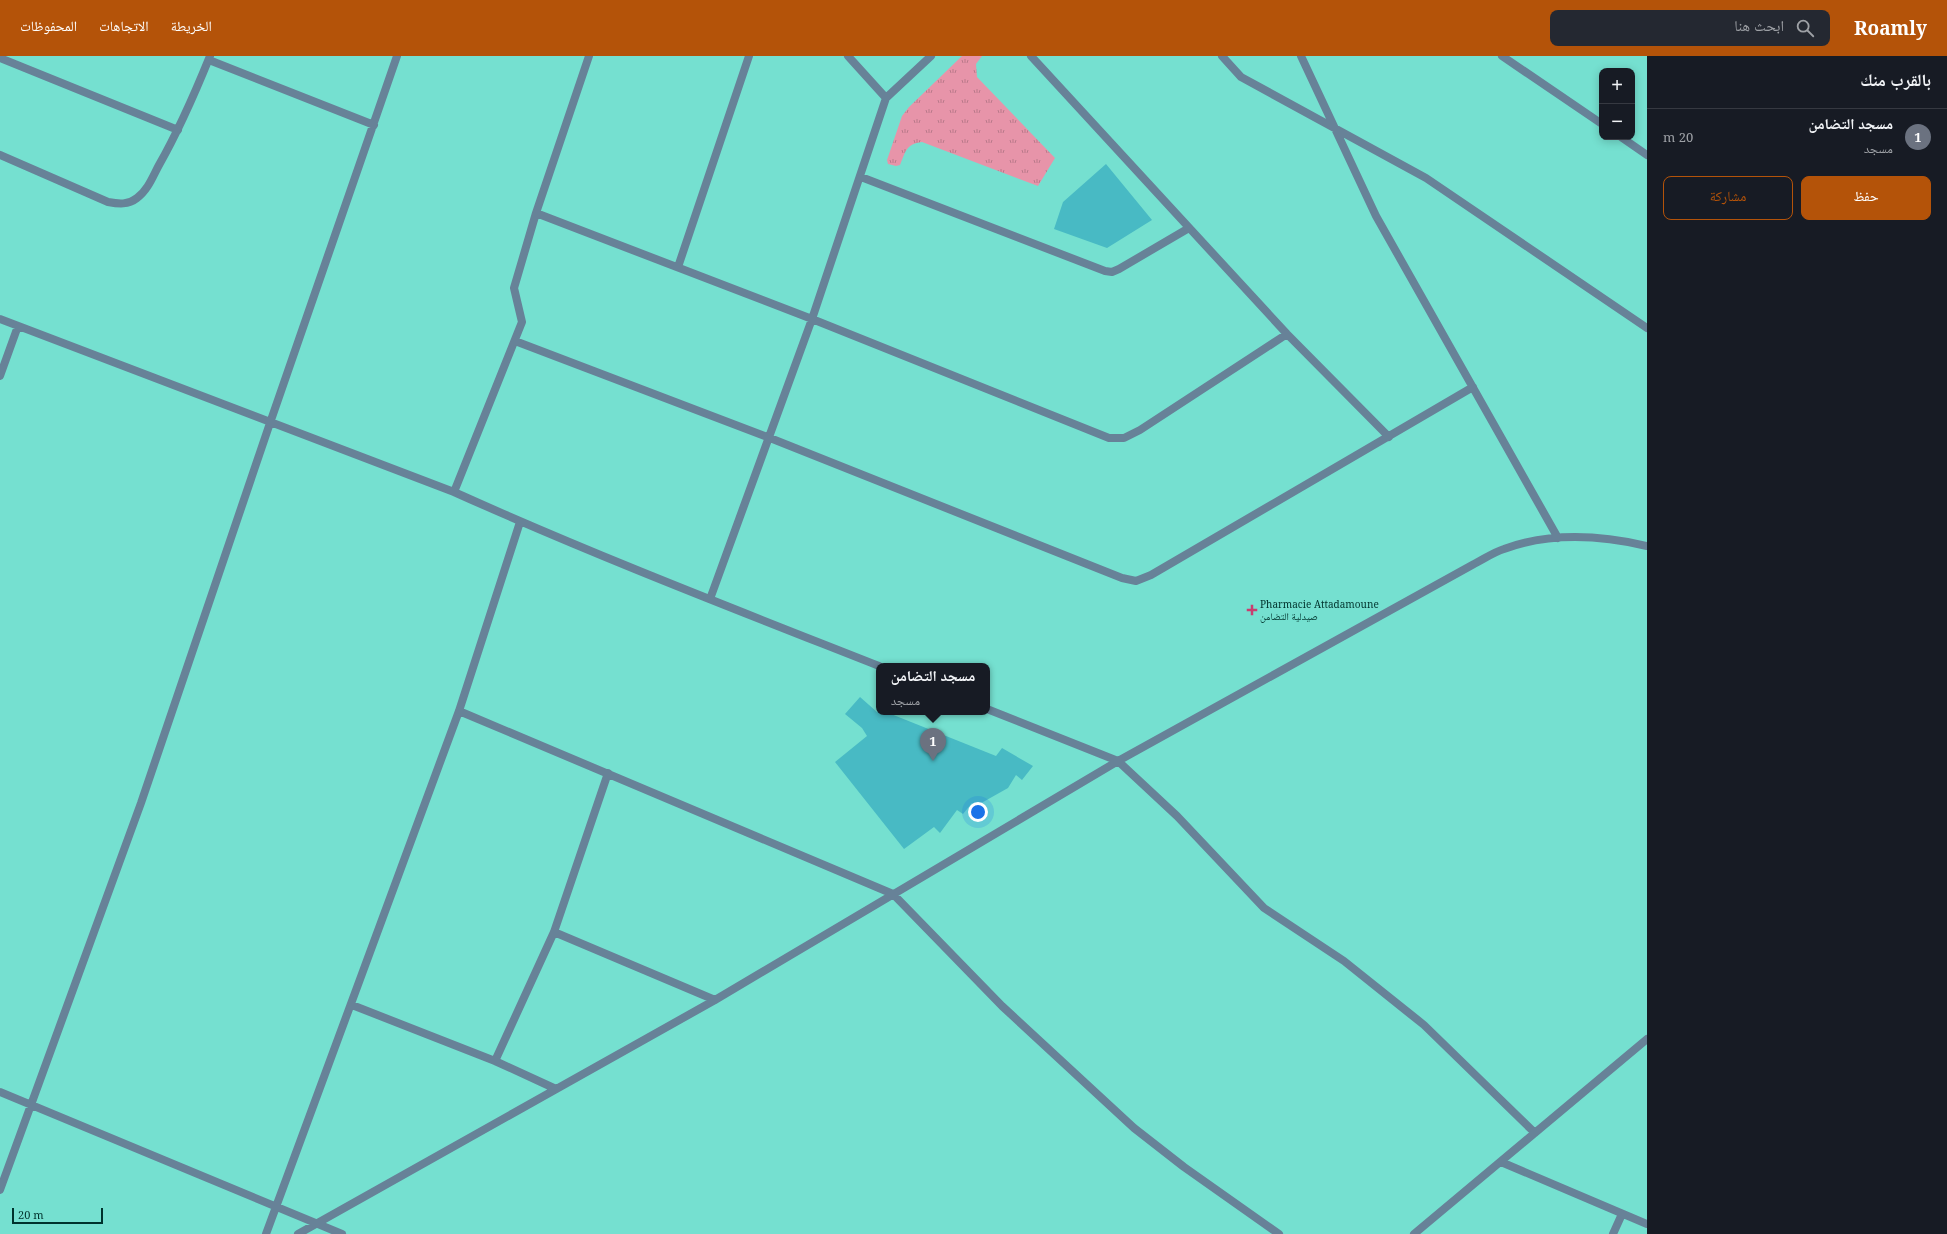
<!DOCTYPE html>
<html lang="ar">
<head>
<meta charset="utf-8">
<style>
	:root { --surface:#171b24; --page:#242831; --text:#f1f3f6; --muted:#9ea1a6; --line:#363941; --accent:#b45309 }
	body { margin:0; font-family:"Noto Serif","Noto Naskh Arabic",serif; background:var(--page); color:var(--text); direction:rtl }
	.controls { position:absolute; right:12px; top:12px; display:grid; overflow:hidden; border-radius:8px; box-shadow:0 2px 10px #0003 }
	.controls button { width:36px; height:36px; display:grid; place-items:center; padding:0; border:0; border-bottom:1px solid var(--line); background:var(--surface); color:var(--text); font:20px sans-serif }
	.scale { position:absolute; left:12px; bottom:10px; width:91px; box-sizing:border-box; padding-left:4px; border:2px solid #00332d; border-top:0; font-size:11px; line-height:14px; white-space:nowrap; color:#00332d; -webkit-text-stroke:3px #75e0d0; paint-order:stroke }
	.you { position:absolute; left:978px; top:756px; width:14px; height:14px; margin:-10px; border:3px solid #fff; border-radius:50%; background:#1a73e8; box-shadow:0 0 0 6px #1a73e833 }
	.badge { display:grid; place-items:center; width:26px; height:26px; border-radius:50%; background:var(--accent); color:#fff; font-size:13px; font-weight:700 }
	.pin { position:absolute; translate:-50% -33px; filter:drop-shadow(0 1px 2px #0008) }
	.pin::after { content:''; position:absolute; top:21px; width:14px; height:12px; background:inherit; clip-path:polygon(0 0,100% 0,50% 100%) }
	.popup { position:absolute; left:876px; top:607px; width:114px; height:52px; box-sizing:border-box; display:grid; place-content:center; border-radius:8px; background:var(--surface); filter:drop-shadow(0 1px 3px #0005); font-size:13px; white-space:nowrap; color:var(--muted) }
	.popup b { font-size:15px; color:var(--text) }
	.popup::after { content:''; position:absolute; left:50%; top:100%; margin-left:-8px; border:8px solid transparent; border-top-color:var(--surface) }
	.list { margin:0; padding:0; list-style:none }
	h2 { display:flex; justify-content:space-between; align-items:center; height:52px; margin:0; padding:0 16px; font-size:17px }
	h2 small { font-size:13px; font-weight:400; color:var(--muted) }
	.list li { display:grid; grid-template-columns:26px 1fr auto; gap:12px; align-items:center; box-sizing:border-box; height:56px; padding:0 16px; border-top:1px solid var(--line) }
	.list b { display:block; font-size:15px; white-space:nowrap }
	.list p { margin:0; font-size:13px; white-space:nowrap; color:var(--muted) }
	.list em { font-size:13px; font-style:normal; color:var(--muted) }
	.actions { display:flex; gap:8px; padding:12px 16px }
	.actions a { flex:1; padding:9px 0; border:1px solid var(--accent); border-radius:8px; text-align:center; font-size:14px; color:var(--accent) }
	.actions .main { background:var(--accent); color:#fff }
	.icon { flex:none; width:22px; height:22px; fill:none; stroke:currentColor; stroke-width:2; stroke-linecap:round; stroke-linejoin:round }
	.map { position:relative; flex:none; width:1647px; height:1178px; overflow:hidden; direction:ltr }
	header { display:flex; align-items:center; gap:24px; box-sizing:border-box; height:56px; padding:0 20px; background:var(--accent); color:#fff }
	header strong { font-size:19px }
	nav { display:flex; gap:22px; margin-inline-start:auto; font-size:14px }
	.search { width:280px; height:36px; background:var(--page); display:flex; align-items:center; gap:10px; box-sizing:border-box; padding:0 14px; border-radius:8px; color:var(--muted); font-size:15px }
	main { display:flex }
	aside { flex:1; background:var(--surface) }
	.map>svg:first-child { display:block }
	.grass { fill:url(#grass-tufts) }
	.building { fill:#48bac4 }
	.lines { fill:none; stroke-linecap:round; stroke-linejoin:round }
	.street { stroke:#678298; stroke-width:8 }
	.poi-dot { fill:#c93d6f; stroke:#75e0d0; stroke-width:1.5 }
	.labels { text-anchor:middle; stroke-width:3; stroke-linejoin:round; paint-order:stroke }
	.poi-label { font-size:10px; fill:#00332d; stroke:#75e0d0; text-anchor:start }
</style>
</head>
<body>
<header>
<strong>Roamly</strong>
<div class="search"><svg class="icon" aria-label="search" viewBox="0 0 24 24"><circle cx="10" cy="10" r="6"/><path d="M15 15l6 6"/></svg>ابحث هنا</div>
<nav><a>الخريطة</a><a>الاتجاهات</a><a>المحفوظات</a></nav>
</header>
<main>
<aside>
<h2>بالقرب منك<small></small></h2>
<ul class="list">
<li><span class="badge" style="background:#6b7280">1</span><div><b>مسجد التضامن</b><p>مسجد</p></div><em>20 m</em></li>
</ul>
<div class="actions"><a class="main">حفظ</a><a>مشاركة</a></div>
</aside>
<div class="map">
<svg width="1647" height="1178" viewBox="0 0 1647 1178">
	<defs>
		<pattern id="grass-tufts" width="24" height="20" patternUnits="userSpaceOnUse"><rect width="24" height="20" fill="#e794a9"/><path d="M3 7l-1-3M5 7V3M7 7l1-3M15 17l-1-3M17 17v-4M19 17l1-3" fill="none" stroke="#b9798a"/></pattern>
	</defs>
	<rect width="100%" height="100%" fill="#75e0d0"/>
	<path class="grass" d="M962,0H982L976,8L977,21L1055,102L1038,130L922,86C906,88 906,95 900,109L896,110L888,108L887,104L902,60L909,51Z"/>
	<path class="building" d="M1106,108L1152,164L1107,192L1054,173L1063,146Z
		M860,641L877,656L879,654V656H886L996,700L1002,692L1033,710L1022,724L1016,719L1008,732L976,750L972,747L963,758L957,754L940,777L934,771L904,793L835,706L867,680L862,672L845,658Z"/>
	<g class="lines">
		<path class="street" d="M848,0L886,42
			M1031,0L1287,278L1389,381
			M1222,0L1241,21L1426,122L1647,272
			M1301,0L1376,160L1558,482
			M1502,0L1602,68
			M0,2L178,74
			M209,4L374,69
			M1621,81L1647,99
			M0,99L108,146C119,148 128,149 137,142C148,134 153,120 159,109C179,74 195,37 210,0
			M861,121L1105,215L1112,216L1119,213L1189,172
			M536,157L812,263L1109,382H1124L1140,374L1287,278
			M678,211L749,0
			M0,263L454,436C594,499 737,554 879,610
			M515,285L770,382L1122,522L1136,525L1151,519L1473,331
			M0,320L18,270
			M454,436L522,266L514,232L536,157L589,0
			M710,543L812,263L886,42L931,0
			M987,653L1118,705L1177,760L1264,852L1344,905L1424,969L1535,1077
			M459,655L893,838L1002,950L1134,1072L1184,1111L1279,1178
			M554,876L715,944
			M352,949L495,1005L556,1033
			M495,1005L554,876L608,717
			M0,1036L342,1178
			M1501,1106L1647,1168
			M0,1134L141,747L270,367L397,0
			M266,1178L459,655L520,466
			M298,1178L715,944L1118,705L1474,508C1484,503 1494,496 1504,493C1550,476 1600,479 1647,490
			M1414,1178L1647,983
			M1613,1178L1622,1158"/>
	</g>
	<path class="poi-dot" d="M1250 548h4v4h4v4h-4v4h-4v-4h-4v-4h4z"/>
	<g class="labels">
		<g class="poi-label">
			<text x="1260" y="552">Pharmacie Attadamoune<tspan x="1260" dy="12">صيدلية التضامن</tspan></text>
		</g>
	</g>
</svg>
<div class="controls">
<button>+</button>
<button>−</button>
</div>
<div class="scale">20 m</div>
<div class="you"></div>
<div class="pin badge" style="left:933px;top:705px;background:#6b7280">1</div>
<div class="popup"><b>مسجد التضامن</b>مسجد</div>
</div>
</main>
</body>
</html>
